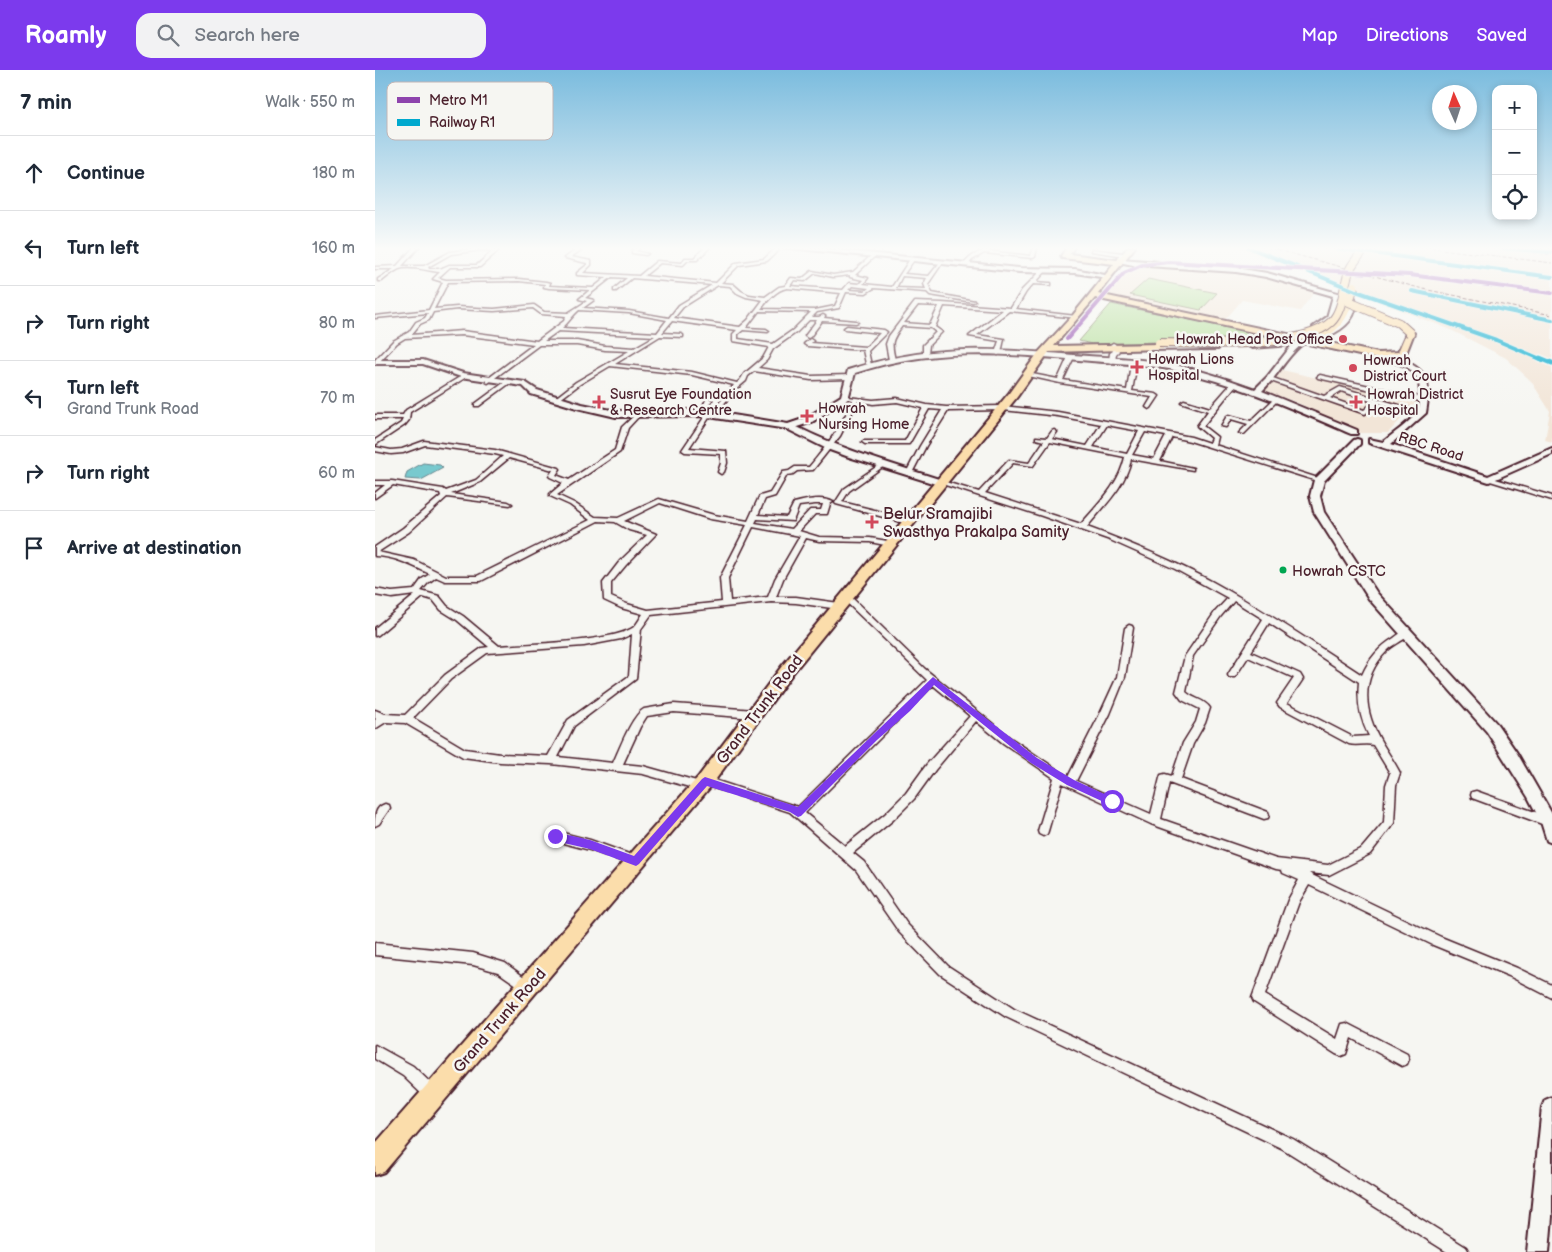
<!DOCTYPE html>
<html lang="en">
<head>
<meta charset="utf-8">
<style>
	:root { --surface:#fff; --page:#f2f2f3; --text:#1f2937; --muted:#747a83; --line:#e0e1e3; --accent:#7c3aed }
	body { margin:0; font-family:"Balsamiq Sans",sans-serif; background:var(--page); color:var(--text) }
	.controls { position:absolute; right:15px; top:15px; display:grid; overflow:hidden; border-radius:10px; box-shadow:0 2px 8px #0003 }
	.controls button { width:45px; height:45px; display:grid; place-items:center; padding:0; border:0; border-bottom:1px solid var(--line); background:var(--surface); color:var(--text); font:25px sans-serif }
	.compass { position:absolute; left:1057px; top:15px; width:45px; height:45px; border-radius:50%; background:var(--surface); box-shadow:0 2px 8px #0003; rotate:357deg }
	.stop { position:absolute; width:15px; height:15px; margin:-11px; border:4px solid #7c3aed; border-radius:50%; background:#fff }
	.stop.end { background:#7c3aed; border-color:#fff; box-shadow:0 1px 5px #0008 }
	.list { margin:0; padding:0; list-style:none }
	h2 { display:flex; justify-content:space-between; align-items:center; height:65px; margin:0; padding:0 20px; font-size:21px }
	h2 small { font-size:16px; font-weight:400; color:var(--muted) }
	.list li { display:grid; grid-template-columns:32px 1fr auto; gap:15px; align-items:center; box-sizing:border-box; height:75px; padding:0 20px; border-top:1px solid var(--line) }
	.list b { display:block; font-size:19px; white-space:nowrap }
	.list p { margin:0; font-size:16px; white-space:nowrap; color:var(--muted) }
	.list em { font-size:16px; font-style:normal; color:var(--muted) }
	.icon { flex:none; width:28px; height:28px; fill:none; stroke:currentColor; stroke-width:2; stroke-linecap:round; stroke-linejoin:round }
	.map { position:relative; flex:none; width:1177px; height:1182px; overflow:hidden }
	header { display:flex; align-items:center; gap:30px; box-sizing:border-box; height:70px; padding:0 25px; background:var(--accent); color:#fff }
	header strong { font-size:24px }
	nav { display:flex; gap:28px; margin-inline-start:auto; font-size:18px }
	.search { width:350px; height:45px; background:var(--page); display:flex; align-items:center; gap:12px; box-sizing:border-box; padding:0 18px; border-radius:15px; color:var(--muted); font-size:19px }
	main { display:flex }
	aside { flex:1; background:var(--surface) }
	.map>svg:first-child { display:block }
	.built { fill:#f2e5d7 }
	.green { fill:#b5de9a; stroke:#807e62 }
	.water { fill:#78c9ce; stroke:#66858d }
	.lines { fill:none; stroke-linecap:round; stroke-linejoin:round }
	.street-casing { stroke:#4a1f2b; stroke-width:3 }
	.secondary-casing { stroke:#4a1f2b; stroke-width:4 }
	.primary-casing { stroke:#4a1f2b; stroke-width:4 }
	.street { fill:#f6f6f2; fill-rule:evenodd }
	.secondary { fill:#f6f6f2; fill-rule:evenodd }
	.primary { fill:#fbddab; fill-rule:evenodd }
	.rail-far1 { stroke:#4a1f2b; stroke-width:1; stroke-dasharray:4 2; stroke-linecap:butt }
	.rail { stroke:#4a1f2b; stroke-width:2; stroke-dasharray:5 2.5; stroke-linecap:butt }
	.primary-bridge-casing { stroke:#4a1f2b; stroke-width:10; stroke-linecap:butt }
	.primary-bridge { stroke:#fbddab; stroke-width:8 }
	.rail-1-far1-casing { stroke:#f6f6f2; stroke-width:5.5 }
	.rail-1-casing { stroke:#f6f6f2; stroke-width:8 }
	.rail-1-far1 { stroke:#00a9ce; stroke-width:4 }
	.rail-1 { stroke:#00a9ce; stroke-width:5 }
	.metro-1-casing { stroke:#f6f6f2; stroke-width:5.5 }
	.metro-1 { stroke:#8e44ad; stroke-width:4 }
	.route { fill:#7c3aed }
	.poi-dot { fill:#d1495b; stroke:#f6f6f2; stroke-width:2 }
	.bus-dot { fill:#00a651; stroke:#f6f6f2; stroke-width:2 }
	.labels { text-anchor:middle; stroke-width:5; stroke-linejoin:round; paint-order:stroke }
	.far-poi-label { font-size:14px; fill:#4a1f2b; stroke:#f6f6f2; text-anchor:start }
	.far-street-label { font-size:14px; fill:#4a1f2b; stroke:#f6f6f2 }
	.bus-label { font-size:15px; fill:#4a1f2b; stroke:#f6f6f2; text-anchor:start }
	.poi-label { font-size:16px; fill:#4a1f2b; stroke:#f6f6f2; text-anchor:start }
	.street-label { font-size:16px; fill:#4a1f2b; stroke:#f6f6f2 }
	.key { fill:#f6f6f2; stroke:#c2b6b6; stroke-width:1 }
	.key-label { font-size:14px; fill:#4a1f2b }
</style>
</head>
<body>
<header>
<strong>Roamly</strong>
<div class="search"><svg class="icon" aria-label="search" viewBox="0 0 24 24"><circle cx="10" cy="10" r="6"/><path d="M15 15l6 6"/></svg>Search here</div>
<nav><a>Map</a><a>Directions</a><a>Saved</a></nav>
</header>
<main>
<aside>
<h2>7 min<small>Walk · 550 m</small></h2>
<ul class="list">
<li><svg class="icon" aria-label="ahead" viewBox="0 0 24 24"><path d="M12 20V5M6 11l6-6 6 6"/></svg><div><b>Continue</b></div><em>180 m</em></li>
<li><svg class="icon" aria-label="left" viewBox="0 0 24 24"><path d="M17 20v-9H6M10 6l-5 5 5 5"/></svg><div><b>Turn left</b></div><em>160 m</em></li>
<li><svg class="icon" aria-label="right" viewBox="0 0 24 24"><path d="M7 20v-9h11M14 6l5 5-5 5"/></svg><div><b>Turn right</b></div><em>80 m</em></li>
<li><svg class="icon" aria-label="left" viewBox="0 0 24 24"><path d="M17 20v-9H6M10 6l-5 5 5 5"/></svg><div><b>Turn left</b><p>Grand Trunk Road</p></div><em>70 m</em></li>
<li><svg class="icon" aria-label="right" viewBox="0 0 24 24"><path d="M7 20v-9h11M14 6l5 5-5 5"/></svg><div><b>Turn right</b></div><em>60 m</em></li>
<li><svg class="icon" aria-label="arrive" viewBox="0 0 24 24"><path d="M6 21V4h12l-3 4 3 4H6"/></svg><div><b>Arrive at destination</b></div></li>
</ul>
</aside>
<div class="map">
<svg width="1177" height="1182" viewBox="0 0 1177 1182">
	<rect width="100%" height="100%" fill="#f6f6f2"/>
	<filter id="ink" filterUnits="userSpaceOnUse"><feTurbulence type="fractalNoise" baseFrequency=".02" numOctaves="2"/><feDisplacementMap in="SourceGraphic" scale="10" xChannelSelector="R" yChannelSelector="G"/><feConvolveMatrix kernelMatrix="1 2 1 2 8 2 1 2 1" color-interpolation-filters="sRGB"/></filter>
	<g filter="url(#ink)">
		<path class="built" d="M863,177H1148L1177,179V372L1170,370L1175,341L1156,311L1131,288L1074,259Z
			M756,196L877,204L941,220L925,241L867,230L849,251L731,226Z
			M907,300L1043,331L1013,363H986L921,332L889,321Z"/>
		<path class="green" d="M773,209L842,223L826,240L755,225Z
			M736,234L906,268L717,274L704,271Z"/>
		<path class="water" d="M48,393L65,395L68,398L46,410L30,409L32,402Z"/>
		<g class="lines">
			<g class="street-casing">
				<path id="street" d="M39,177H44L27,196H49L75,182L109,177L124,180L105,197H75L63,208L71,210L144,209L171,212L175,213L174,216L218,218L232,207L202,205V203L212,195V193L190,188L205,177H210L196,187L216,191V195L208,203L264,206L282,191L307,193L310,188H319L330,177H335L322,190H313L308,195L285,193L269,206L341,213L361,193L389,189L402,177H407L392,191L364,195L346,213L358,214L366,221L374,225L390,227L404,217L410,216L416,208L427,209L437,201L458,205L478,202L498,184L500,186L480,205L493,208L488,214L517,217L535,189L539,190L529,204L554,206L566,191L568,192L553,214L557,223L600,231L598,232L555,225L552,222L499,218L491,223L471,222L464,238L442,242L437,247H444L448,245L450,246L449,248L481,251L483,252L481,253L447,251L435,267L433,268L430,266L442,250H434L422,262L398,279L392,290L383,298L436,306L475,305L478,307L475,309L436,310L379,301L373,306L371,311L359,321L344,340L336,345L314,378L351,381L352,393L349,402L346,404L343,402L346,393V384L310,382L307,380L332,343L340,338L359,315L317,305L235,296L205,314L184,330L179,329L201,312L254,281L230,280L202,275H164L113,313L111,312V310L159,274L87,265L30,268L22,273L3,293H0V290L18,271L34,262L41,252L50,248L53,243L0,248V246L54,240L68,212L58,209L65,202C54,201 35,195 24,199C18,202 12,207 7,211H3V209L19,199H0V197L22,196ZM107,180L118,181L102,195H74L65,199H54L53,197L76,184ZM440,203L458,207L475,205V207L488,210L484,214L474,213L468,220L415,216L419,210L430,211ZM527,206L552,208L549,214L551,219L521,218ZM237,207L252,208L239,219V221H241L257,208L337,215L304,235L294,248L254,241L208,238L219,230L210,228ZM144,211L170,214L169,217L174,218L215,220L204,229L212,231L193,243L169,242L159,235L119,239L82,237L59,239L73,212ZM343,215L355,216L362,223L371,227L388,230L373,250L365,257L299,248L308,237ZM477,216L494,218L490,221L473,220ZM412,218L466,223L460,236L440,240L386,239C393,230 401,220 412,218ZM158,238L166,244L191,246L189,251L162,271L87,261L36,265L45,254L54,250L58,242L82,239L119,241ZM204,240L254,243L292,250L282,263L187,258C194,252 197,246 204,240ZM384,241L436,242L418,260L398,274L363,269V264L368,260L393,262L394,261L391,259L371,258ZM297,251L362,260L358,264V271L394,277L388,288L369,304L366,309L362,313L317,302L240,294L285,266L308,267V265L306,264L287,263ZM183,261L280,266L259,278L230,276L202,271H169Z
					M261,177H266L261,181L273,184L271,185L257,183V181Z
					M658,177H662L660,187L658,188L609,183L597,190L593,195L589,194C594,187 603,182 611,180L613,181L656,186Z
					M717,179L748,183V186L750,188L748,189L743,188L744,185L716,181Z
					M668,199L672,200L661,212L674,213H676V215L658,214L651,222L641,239L701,246L703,247V248L634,241L602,265L629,269L626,283L623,285L620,283L624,271L594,266L628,240L569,236L560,257L567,262L554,275L553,284L548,283V275L561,262L556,258L527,256C516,271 516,272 520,290L517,292L514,290L511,274L514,266L540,232L567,233L636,238L647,220ZM543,235L564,236L555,255L529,253Z
					M472,256L509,260L512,262L493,281L496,295L491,294L488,280L432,276L429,274L435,269L438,271L436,273L491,277L505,263L470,259L469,258Z
					M738,273L740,274L744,281L741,284L740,291L737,293L734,291L735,283L738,281L735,275Z
					M696,285L699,287L688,310L752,320L756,293L759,291L762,293L757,321L781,324L784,326L776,338L774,339L771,337L777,327L685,313L649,305L652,303L683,309L693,287Z
					M88,305L93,306L35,342L34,350L30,355L0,375V370L26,353L28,349H0V345H28L31,340Z
					M945,305L1049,328L1052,330L1049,332L943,308L942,307Z
					M895,307L949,326L965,317L1050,343L1047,345L1003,333L990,344L893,310V308ZM966,321L998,332L989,340L955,328Z
					M130,312L135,313L104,336H100V334Z
					M856,314L861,315L828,356L842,367L840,375L946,409V411H942L815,371L797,367L785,391L818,398V400L756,389C751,416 729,436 712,457C755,473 797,490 838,512C889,540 938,573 987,605C994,589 1004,577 1019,568C1024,564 1028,561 1034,562L1035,564L1034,566C1027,571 1018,575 1012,581C984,609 989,642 1007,673C1013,683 1020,693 1025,703L1021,715L1019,753L995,784L954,805L934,803L937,805L1066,867L1142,898L1177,915V928L1134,906L1058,875L934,815L924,832L890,925L962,969L967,954L972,953L1032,984L1034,989L1032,994L1027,996L976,968L971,984L966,986L961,984L879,932L877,928L913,830L924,810L908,803L907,800L901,799L776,754L687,713L673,761L672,764L668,766L664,764L663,761L679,708L628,673L601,651L560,700L539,729L518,750L478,783L489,792L532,854L573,896L639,939L918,1069L1091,1177L1094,1182H1072L908,1079L631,947L565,904L524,862L481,800L415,742L330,715L329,719L325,720L268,704L176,694L125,692L88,687L30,653L11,652L0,659V650L1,649L0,648V640L10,644L30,645L70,605L107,578L114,577L82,550L66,540L58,530L48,527L3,565L0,566V558L40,525L17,528L0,525V519L17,522L39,520L47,509L55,504C38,496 19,486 0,486V477L28,458L66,426L65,423L18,415L0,428V423L10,415H0V411H17L68,419L71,421L101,410L128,386L120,384L50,375L28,383L16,384L0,381V377L16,380L27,379L49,371L120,380L184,398L185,399L181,405L194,410L240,380L247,357L263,342L266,344L253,358L245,382L182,425L199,433L220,447L243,448L284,429L339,445L373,451L384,427L385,426L395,423L408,402L414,401L420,397H434C452,376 467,355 478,330L473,329V327L498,330L522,328L552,335L571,337L627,336L683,342L816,367L834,373L836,368L822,356L833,341L806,332L809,330L835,338ZM483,331L498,334L522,332L548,338L530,371H488L487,372L490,374H534L554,339L567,340L545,376L531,403L534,405L537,403L551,376L573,341L628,340L683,346L726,354L712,376L677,369L682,362L679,360L677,361L672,368L661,367V369L669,371L654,393L634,390L604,422L567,411L564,413L667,446L735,470L800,499L853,528L840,542L810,586L801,622L807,630L825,639L821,652L808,673L797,706L790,704L786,705L785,708L776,744L701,711L735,644L750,607L758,558L757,556L754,555L750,558L742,607L725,644L693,707L634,667L550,599L474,525L471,524L467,527L468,529L552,610L423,737L330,707L326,708L325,712L268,696L248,694L265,657L272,646L299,642L380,648L383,647L385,644L383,641L380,640L299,634L269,639C257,645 244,680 238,693L183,687L199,656L261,609L266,559L276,545L396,532L421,533L464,539L467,538L468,536L464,533L421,527H401L408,509L431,468L444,471L495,472L515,476H518V472L495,468L444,467L424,461L440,444H452L455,434L458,432C448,426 430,430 419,433L412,447L383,445L390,429L400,426L412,405L418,404L422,401L438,400L465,366ZM732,355L764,361L752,384L718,377ZM770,362L791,366L779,389L757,385ZM675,372L750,387C744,415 724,433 706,454L610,423L638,393L658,396ZM134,388L178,400L174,406L175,407L188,413L175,424V426L195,435L215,450L102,506H71L39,490L3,482L34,462L72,427L135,435L137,434L133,432L76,424L105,412ZM285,433L335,449L372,455L345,508L347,532L273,540L252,534L236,527V513L251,495L281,464L249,451ZM440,434H448L446,440H435L417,459L380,453L382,449L418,451L424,436ZM223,451L240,452L254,460L272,465L245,491L228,513L229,530L246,538L268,544C265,548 262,554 259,557C239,572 152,574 124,576L88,546L72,536L64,526L46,521L53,513L61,507L70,511H106ZM378,457L425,466L400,509L393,527L355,531L353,508ZM859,531L888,549L854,603L853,605L854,607H860L873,587L919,608L902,633L905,637L974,674C981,676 990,673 998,675L1015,703L1011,715L1009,752L987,778L953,795L901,789L786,749L794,713L889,749L893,748L894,745L893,742L806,709L818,674L830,653L835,638C829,629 818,629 811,622L818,586L846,546ZM894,553L984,612C982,632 985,649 994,666L978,667L912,633L928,609L925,604L876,582ZM257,564L254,606L193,650L173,686L125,684L90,679L38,648L76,609L112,583L209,576L246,569ZM558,615L595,646L552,694L531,723L510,744L470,776L430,743Z
					M901,327L904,329L869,364L864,363L873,354L856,349L851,357L846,356L852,346L854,345L876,351Z
					M334,328L337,330L330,343L325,344L324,343L331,330Z
					M507,393L510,395L509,396L474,421L467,432L536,449V453H530L461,434L460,433L469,419Z
					M1114,407L1177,426V430L1112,410L1111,409Z
					M1101,721L1177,748V756L1175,757L1097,728L1096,725L1097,722Z
					M10,734L14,735L15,738L4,754L0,756C0,746 0,737 10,734Z
					M180,761L215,770L265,788L266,791L265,794L261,796L215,780L180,771L176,769L175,766L176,763Z
					M0,873L98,883L130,893L156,912L158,916L156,920L152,922L123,902L98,895L0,885Z
					M0,975L38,996L62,1019L64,1024L62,1029L57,1031L52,1029L28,1006L0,989Z"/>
			</g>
			<g class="secondary-casing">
				<path id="secondary" d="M405,177H431L644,198L700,199L735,206L732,208L700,203L644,202Z
					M746,189L861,198L892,203L980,228C985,251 962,264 943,270C937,272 929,272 925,276C910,289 901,308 887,321L982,360V364H976C925,342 874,319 820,305C786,295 751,294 716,291C633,284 560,276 480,303L473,329L437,352L422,357C470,381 520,395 570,411L572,413L567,416L474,387L452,379L412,359L327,346L241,347L202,338L156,324L148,316L86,307L48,294H0V290H48L88,303L150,312L162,320L207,334L241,341L327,340L413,354L431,348L466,326L473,300C553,274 616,278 698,285C728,287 759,288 789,293C820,298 850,308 880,319L892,307L917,275L877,278L873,276L874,274C910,268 968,279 974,230L965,227L957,249L942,259L938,257L952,247L958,226L891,207L861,202L758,195L744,192Z
					M840,275L844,277L843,279L773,280L769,278L773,276Z
					M1000,284C1008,284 1016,286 1023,289C1054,298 1056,314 1051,343L1016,374L1113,406L1177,378V384L1114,412L994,373V369L1008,372C1019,363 1032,354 1041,344C1045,340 1045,331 1045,325C1046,295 1024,293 1000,288Z
					M982,369L985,370V374L949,411L945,426L949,442L1002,523L1122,654L1142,683L1177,744V773L1172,771L1166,752L1153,727L1112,662L994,529L939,442L935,426L939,410L979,370Z
					M1177,1027V1147L1174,1182H1152L1167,1037L1170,1030Z"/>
			</g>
			<g class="primary-casing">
				<path id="primary" d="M692,177H699L695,184L742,190L753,177H760L723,224L1003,283L1023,282L1032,261L1039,263L1030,286L1003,289L720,228L679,276L785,274L788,275V279L674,282L642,327L417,604L336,716L9,1102L0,1105V1074L324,706L407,596L634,323L663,283L698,245L739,194L687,188L686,186Z
					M1158,177H1177V180Z
					M971,230L978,232C973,249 957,272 936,269V265C958,257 961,250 971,230Z"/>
			</g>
			<use href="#street" class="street"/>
			<use href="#secondary" class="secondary"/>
			<use href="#primary" class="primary"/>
			<path class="rail-far1" d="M873,177L981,221L1121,270L1168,290
				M892,177L1048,219L1177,245
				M952,177L1177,207
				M1050,177L1177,193
				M1118,177L1142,179
				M1135,180L1177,185"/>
			<path class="rail" d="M1165,288L1177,293"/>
			<g class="primary-bridge-casing">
				<path id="primary-bridge" d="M979,216L974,232L1024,253L1035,263
					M784,273C825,273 926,280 956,252C969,240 968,214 975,199C979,191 986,184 991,177"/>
			</g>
			<use href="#primary-bridge" class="primary-bridge"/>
			<g class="rail-1-far1-casing">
				<path id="rail-1-far1" d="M873,177L981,221L1121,270L1168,290
					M952,177L1177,207
					M1124,178L1177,182
					M1037,221L1177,250"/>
			</g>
			<g class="rail-1-casing">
				<path id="rail-1" d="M1165,288L1177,293"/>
			</g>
			<use href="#rail-1-far1" class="rail-1-far1"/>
			<use href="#rail-1" class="rail-1"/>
			<g class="metro-1-casing">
				<path id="metro-1" d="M692,269L749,203L767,195L794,192L1035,205L1177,223"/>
			</g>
			<use href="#metro-1" class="metro-1"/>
		</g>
	</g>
	<linearGradient id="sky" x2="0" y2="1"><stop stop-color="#7bbcde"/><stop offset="0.52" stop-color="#fbfbf9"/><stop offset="1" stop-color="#fbfbf9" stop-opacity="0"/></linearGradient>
	<rect width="1177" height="343" fill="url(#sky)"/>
	<path class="route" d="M558,607L662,688L699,710L740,729V734H733L692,715L656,693L559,615L535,641L502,670L426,746L423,747L415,742L332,716L264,794L261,796L215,779L180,771L175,766L180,762L215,770L259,786L327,709L330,707L423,737Z"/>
	<g class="poi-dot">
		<circle cx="968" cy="269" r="5"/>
		<path d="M759.5 289.5h5v5h5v5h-5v5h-5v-5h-5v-5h5z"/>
		<circle cx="978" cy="298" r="5"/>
		<path d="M221.5 324.5h5v5h5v5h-5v5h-5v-5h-5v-5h5z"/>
		<path d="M978.5 324.5h5v5h5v5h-5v5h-5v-5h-5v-5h5z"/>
		<path d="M429.5 338.5h5v5h5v5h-5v5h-5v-5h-5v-5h5z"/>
		<path d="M494.5 444.5h5v5h5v5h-5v5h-5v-5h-5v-5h5z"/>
	</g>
	<circle class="bus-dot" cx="908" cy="500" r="4.5"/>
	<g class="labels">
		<g class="far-poi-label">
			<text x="958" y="274" text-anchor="end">Howrah Head Post Office</text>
			<text x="773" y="294">Howrah Lions<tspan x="773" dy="16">Hospital</tspan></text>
			<text x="988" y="295">Howrah<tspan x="988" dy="16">District Court</tspan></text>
			<text x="235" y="329">Susrut Eye Foundation<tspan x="235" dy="16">&amp; Research Centre</tspan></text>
			<text x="992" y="329">Howrah District<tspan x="992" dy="16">Hospital</tspan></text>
			<text x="443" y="343">Howrah<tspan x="443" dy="16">Nursing Home</tspan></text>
		</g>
		<g class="far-street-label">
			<text transform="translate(1056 376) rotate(18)" y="5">RBC Road</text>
		</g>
		<g class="bus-label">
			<text x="917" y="506">Howrah CSTC</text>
		</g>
		<g class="poi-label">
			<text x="508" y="449">Belur Sramajibi<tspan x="508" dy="18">Swasthya Prakalpa Samity</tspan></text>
		</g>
		<g class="street-label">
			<text transform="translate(384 639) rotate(-53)" y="6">Grand Trunk Road</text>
			<text transform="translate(124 950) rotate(-49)" y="6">Grand Trunk Road</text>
		</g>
	</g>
	<rect x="12" y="12" width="166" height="58" rx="8" class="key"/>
	<rect x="22" y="27" width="23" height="6" fill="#8e44ad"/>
	<rect x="22" y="49" width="23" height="7" fill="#00a9ce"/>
	<g class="key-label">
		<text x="54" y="35">Metro M1</text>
		<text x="54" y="57">Railway R1</text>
	</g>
</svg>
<div class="controls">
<button>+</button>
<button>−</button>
<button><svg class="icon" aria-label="locate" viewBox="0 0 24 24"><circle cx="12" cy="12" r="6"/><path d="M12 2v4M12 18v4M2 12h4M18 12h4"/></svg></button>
</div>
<svg class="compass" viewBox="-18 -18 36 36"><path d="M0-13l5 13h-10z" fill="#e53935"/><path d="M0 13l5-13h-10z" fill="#747a83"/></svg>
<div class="stop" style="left:737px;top:731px"></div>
<div class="stop end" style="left:180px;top:766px"></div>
</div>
</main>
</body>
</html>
